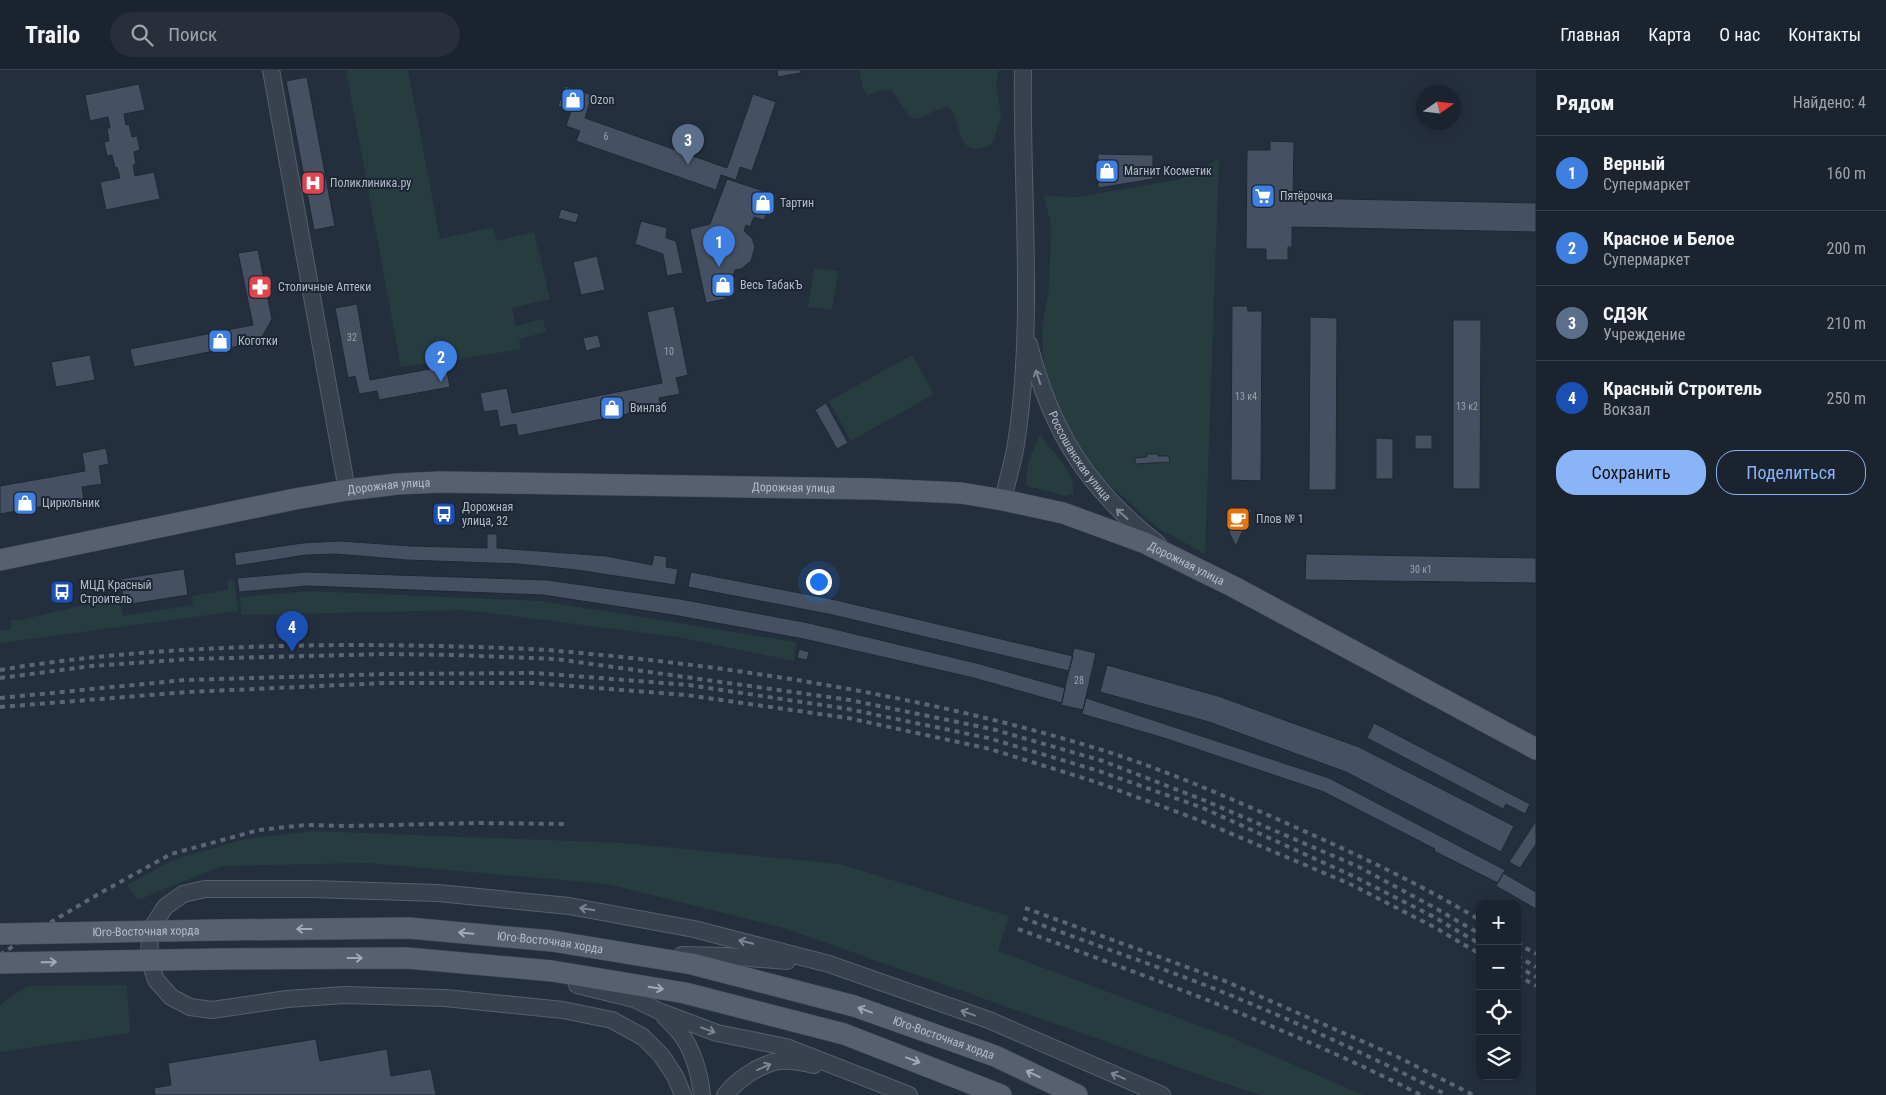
<!DOCTYPE html>
<html lang="ru">
<head>
<meta charset="utf-8">
<style>
	:root { --surface:#1b232e; --page:#282f3a; --text:#f1f3f6; --muted:#a0a4aa; --line:#39404a; --accent:#8ab4f8 }
	body { margin:0; font-family:"Roboto Condensed",sans-serif; background:var(--page); color:var(--text) }
	.controls { position:absolute; right:15px; bottom:15px; display:grid; overflow:hidden; border-radius:10px; box-shadow:0 2px 12px #0003 }
	.controls button { width:45px; height:45px; display:grid; place-items:center; padding:0; border:0; border-bottom:1px solid var(--line); background:var(--surface); color:var(--text); font:25px sans-serif }
	.compass { position:absolute; left:1416px; top:15px; width:45px; height:45px; border-radius:50%; background:var(--surface); box-shadow:0 2px 12px #0003; rotate:76deg }
	.you { position:absolute; left:818px; top:511px; width:18px; height:18px; margin:-12px; border:4px solid #fff; border-radius:50%; background:#1a73e8; box-shadow:0 0 0 8px #1a73e833 }
	.badge { display:grid; place-items:center; width:32px; height:32px; border-radius:50%; background:var(--accent); color:#fff; font-size:16px; font-weight:700 }
	.pin { position:absolute; translate:-50% -41px; filter:drop-shadow(0 1px 2px #0008) }
	.pin::after { content:''; position:absolute; top:26px; width:18px; height:15px; background:inherit; clip-path:polygon(0 0,100% 0,50% 100%) }
	.list { margin:0; padding:0; list-style:none }
	h2 { display:flex; justify-content:space-between; align-items:center; height:65px; margin:0; padding:0 20px; font-size:21px }
	h2 small { font-size:16px; font-weight:400; color:var(--muted) }
	.list li { display:grid; grid-template-columns:32px 1fr auto; gap:15px; align-items:center; box-sizing:border-box; height:75px; padding:0 20px; border-top:1px solid var(--line) }
	.list b { display:block; font-size:19px; white-space:nowrap }
	.list p { margin:0; font-size:16px; white-space:nowrap; color:var(--muted) }
	.list em { font-size:16px; font-style:normal; color:var(--muted) }
	.actions { display:flex; gap:10px; padding:15px 20px }
	.actions a { flex:1; padding:11px 0; border:1px solid var(--accent); border-radius:20px; text-align:center; font-size:18px; color:var(--accent) }
	.actions .main { background:var(--accent); color:#111 }
	.icon { flex:none; width:28px; height:28px; fill:none; stroke:currentColor; stroke-width:2; stroke-linecap:round; stroke-linejoin:round }
	.map { position:relative; flex:none; width:1536px; height:1025px; overflow:hidden }
	header { display:flex; align-items:center; gap:30px; box-sizing:border-box; height:70px; padding:0 25px; background:var(--surface); border-bottom:1px solid var(--line) }
	header strong { font-size:24px }
	nav { display:flex; gap:28px; margin-inline-start:auto; font-size:18px }
	.search { width:350px; height:45px; background:var(--page); display:flex; align-items:center; gap:12px; box-sizing:border-box; padding:0 18px; border-radius:28px; color:var(--muted); font-size:19px }
	main { display:flex }
	aside { flex:1; background:var(--surface) }
	.map>svg:first-child { display:block }
	.green { fill:#263c3f }
	.building { fill:#455162; stroke:#1f2835 }
	.lines { fill:none; stroke-linecap:round; stroke-linejoin:round }
	.minor-casing { stroke:#565f6c; stroke-width:18 }
	.major-casing { stroke:#414a57; stroke-width:22 }
	.minor { stroke:#38414e; stroke-width:16 }
	.major { stroke:#56606e; stroke-width:21 }
	.rail { stroke:#5a6575; stroke-width:4; stroke-dasharray:5 5; stroke-linecap:butt }
	.major-bridge-casing { stroke:#414a57; stroke-width:22; stroke-linecap:butt }
	.major-bridge { stroke:#56606e; stroke-width:21 }
	.oneway { stroke:#7c8592 }
	.oneway2 { stroke:#a1aab7 }
	.labels { text-anchor:middle; stroke-width:4; stroke-linejoin:round; paint-order:stroke }
	.number-label { font-size:10px; fill:#98a1af }
	.poi-label { font-size:12px; fill:#b4bcc9; stroke:#1d2633; text-anchor:start }
	.street-label { font-size:12px; fill:#b4bcc9; stroke:#1d2633 }
</style>
</head>
<body>
<header>
<strong>Trailo</strong>
<div class="search"><svg class="icon" aria-label="search" viewBox="0 0 24 24"><circle cx="10" cy="10" r="6"/><path d="M15 15l6 6"/></svg>Поиск</div>
<nav><a>Главная</a><a>Карта</a><a>О нас</a><a>Контакты</a></nav>
</header>
<main>
<div class="map">
<svg width="1536" height="1025" viewBox="0 0 1536 1025">
	<rect width="100%" height="100%" fill="#242f3e"/>
	<path class="green" d="M346,0H408L440,169L493,157L497,171L534,162L550,229L513,238L511,234L516,256L543,249L546,262L519,269L521,279L456,290L401,297Z
		M859,0H999L996,17L1001,45L993,72L986,77L977,79L968,77L962,70L954,43L947,37C935,39 926,46 914,49C902,41 901,30 891,20H883L867,26L863,18Z
		M1219,89L1205,484L1158,458L1103,409L1077,372L1058,340L1044,306L1042,258L1049,219L1051,155L1044,126L1076,127L1181,109Z
		M814,198L838,201L832,240L808,237Z
		M912,285L934,324L851,371L829,331Z
		M1040,364C1050,382 1077,401 1073,424L1066,426L1027,416C1024,396 1033,381 1040,364Z
		M234,510L238,541L0,573V561L11,559V550H20L97,532L119,530L123,546L193,535L192,526L228,520V511Z
		M309,521L541,531L796,572L794,591L678,567L464,540L241,545L240,527Z
		M313,761L623,773L840,794L1009,846L998,881L1232,968L1363,1025H1260L1203,1006L784,858L607,814L367,793L222,796L138,830L127,815L173,790L245,769Z
		M127,915L130,963L0,982V935L27,916Z"/>
	<path class="building" d="M777,0H801L800,3L778,7Z
		M307,7L335,156L314,160L286,11Z
		M139,14L145,40L124,44L126,55L129,54L132,67L137,66L140,80L134,82L136,94L133,95L135,106L154,102L160,129L106,140L100,112L120,108L117,97L115,98L112,85L107,86L104,72L109,71L107,58H110L108,47L90,51L85,25Z
		M565,16L592,25L585,48L727,98L753,24L776,32L752,101L740,97L736,110L721,105L716,120L576,71L580,61L566,56L571,41L558,36Z
		M1270,71L1294,72L1293,128L1536,133V162L1292,157V177H1288V190H1266V179H1246L1247,80H1270Z
		M1098,84L1153,85V109L1098,118Z
		M727,109L773,124L764,150L754,147L750,157L746,155L744,161L752,168L755,177L751,191L741,199L735,200L725,229L706,233L690,159L710,154Z
		M561,139L579,144L576,153L558,148Z
		M641,151L667,158L666,168L676,171L683,203L667,206L663,184L635,174Z
		M258,180L272,249L259,272L134,297L130,279L253,255L238,183Z
		M597,186L605,220L581,225L573,192Z
		M357,234L370,310L446,296L450,317L379,330L377,321L359,324L355,306L348,308L335,238Z
		M674,236L688,305L676,308L680,324L659,328L661,337L518,366L516,354L500,357L497,340L484,342L480,323L507,318L512,343L662,313L647,242Z
		M1232,236H1247L1248,241H1262L1261,411L1231,410Z
		M1310,247L1337,248L1336,420H1309Z
		M1453,250H1481L1480,419H1453Z
		M598,265L601,277L586,281L583,268Z
		M90,285L95,310L56,317L51,292Z
		M826,333L848,373L837,379L815,340Z
		M1415,365H1432V379H1415Z
		M1376,368L1393,369V409H1376Z
		M106,378L109,394L99,396L102,414L82,417L84,429L0,444V416L85,401L82,383Z
		M1147,384H1158V386H1169L1170,392L1135,394V388L1147,387Z
		M1228,438L1252,439L1236,476L1229,462Z
		M487,464H497V478L606,486L652,495L654,485L667,487L666,497L678,499L675,515L577,500L518,494L407,490L336,484L306,485L236,496L234,483L303,473L340,471L411,476L487,478Z
		M1306,484L1536,488V513L1305,510Z
		M184,499L188,525L124,535L120,509Z
		M306,502L547,510L680,529L809,553L980,594L1065,618L1062,633L974,608L804,569L673,545L543,525L308,516L239,522L237,508Z
		M691,502L836,530L1073,586L1069,601L833,545L688,517Z
		M1074,578L1096,583L1083,640L1061,635Z
		M799,579L809,582L807,590L797,588Z
		M1107,595L1218,626L1359,677L1514,756L1501,782L1346,702L1209,652L1100,622Z
		M1086,628L1329,708L1505,800L1498,813L1434,781L1435,779L1324,722L1164,668L1082,644Z
		M1374,653L1530,734L1525,744L1506,734L1503,739L1367,668Z
		M1536,751V774L1520,798L1509,792Z
		M1503,803L1536,822V839L1496,816Z
		M316,969L320,991L387,979L391,1006L431,999L436,1025H155L154,1018L171,1015L168,993Z"/>
	<g class="lines">
		<g class="minor-casing">
			<g id="minor">
				<path d="M271,0L347,420"/>
				<path id="s1" d="M1029,274C1051,361 1087,418 1158,474"/>
				<path d="M1003,430C1007,411 1013,393 1016,374C1035,251 1021,124 1023,0"/>
				<path d="M682,885L725,886L787,891"/>
				<path d="M577,915L634,929L661,942L717,963L786,977L909,1025"/>
				<path d="M664,946C669,951 675,957 680,963C693,979 700,1005 702,1025"/>
				<path d="M683,1025L675,1006L661,985L643,967L612,950L563,940L445,928L345,925L287,929L212,940L190,937L171,927L156,910L149,889L150,866L153,856L165,837L183,824L205,819H311L438,823L569,836L694,859L829,894L989,950L1162,1025"/>
				<path d="M725,1025C737,1010 756,997 774,992C786,989 802,992 814,995"/>
			</g>
		</g>
		<g class="major-casing">
			<g id="major">
				<path id="s2" d="M0,490L295,429L347,420L397,414L440,412L690,416L875,419L961,423L1003,430L1063,443L1145,473L1234,517L1536,679"/>
				<path id="s3" d="M219,860L409,858L552,871L692,894L854,936L995,986L1077,1025"/>
				<path d="M219,889L407,888L552,901L685,923L844,964L1001,1025"/>
			</g>
		</g>
		<use href="#minor" class="minor"/>
		<use href="#major" class="major"/>
		<path class="rail" d="M0,600C113,581 230,576 344,575C398,575 452,576 506,578C523,579 542,579 559,581C743,597 926,626 1102,680C1168,701 1232,729 1295,757C1358,785 1420,814 1480,850
			M0,608L92,596L190,589L386,584L455,585L556,589L850,630L992,659L1103,691L1206,731L1359,797L1437,839L1480,864
			M0,628L185,610L388,604L535,603L689,615L848,639L988,668L1099,701L1203,738L1353,806L1434,847L1480,874
			M0,637L188,622L386,613H533L686,625L848,648L990,679L1096,712L1199,750L1350,814L1434,857L1480,884
			M1025,838L1225,911L1398,987L1473,1025
			M1023,848C1084,871 1145,892 1205,915C1288,948 1368,985 1447,1025
			M1018,859C1155,909 1291,959 1421,1025
			M1517,873L1536,884
			M0,885L34,862L102,822L171,784L259,760L305,755L347,756L475,753L567,754
			M1517,886L1536,897
			M1517,896L1536,907
			M1517,905L1536,916"/>
		<g class="major-bridge-casing">
			<g id="major-bridge">
				<path id="s4" d="M0,864L219,860"/>
				<path d="M0,893L219,889"/>
			</g>
		</g>
		<use href="#major-bridge" class="major-bridge"/>
	</g>
	<defs><path id="oneway-shaft" d="M-6 0H5M1.5-3L5.5 0L1.5 3" fill="none" stroke-width="1.6" stroke-linecap="round" stroke-linejoin="round" transform="scale(1.25)"/></defs>
	<g class="oneway">
		<use href="#oneway-shaft" transform="translate(1038 307) rotate(-108)"/>
		<use href="#oneway-shaft" transform="translate(1122 444) rotate(-138)"/>
		<use href="#oneway-shaft" transform="translate(587 839) rotate(-170)"/>
		<use href="#oneway-shaft" transform="translate(746 872) rotate(-166)"/>
		<use href="#oneway-shaft" transform="translate(968 943) rotate(-160)"/>
		<use href="#oneway-shaft" transform="translate(708 960) rotate(20)"/>
		<use href="#oneway-shaft" transform="translate(764 997) rotate(-24)"/>
		<use href="#oneway-shaft" transform="translate(1118 1006) rotate(-157)"/>
	</g>
	<g class="oneway2">
		<use href="#oneway-shaft" transform="translate(304 859) rotate(180)"/>
		<use href="#oneway-shaft" transform="translate(466 863) rotate(-175)"/>
		<use href="#oneway-shaft" transform="translate(355 888)"/>
		<use href="#oneway-shaft" transform="translate(49 892) rotate(-1)"/>
		<use href="#oneway-shaft" transform="translate(656 918) rotate(9)"/>
		<use href="#oneway-shaft" transform="translate(865 940) rotate(-160)"/>
		<use href="#oneway-shaft" transform="translate(913 990) rotate(21)"/>
		<use href="#oneway-shaft" transform="translate(1033 1004) rotate(-155)"/>
	</g>
	<defs>
		<g id="shop-square" transform="scale(1.25)"><rect x="-9" y="-9" width="18" height="18" rx="4" fill="#3f7fe0" stroke="#1d2633"/><path d="M-5-2.5h2.3a2.7 3.5 0 0 1 5.4 0H5L5.5 6h-11ZM-1.5-2.5h3a1.5 2.3 0 0 0-3 0Z" fill="#fff"/></g>
		<g id="hospital-square" transform="scale(1.25)"><rect x="-9" y="-9" width="18" height="18" rx="4" fill="#e0444e" stroke="#1d2633"/><path d="M-5-5h3v3.5h4V-5h3V5h-3V1.5h-4V5h-3Z" fill="#fff"/></g>
		<g id="supermarket-square" transform="scale(1.25)"><rect x="-9" y="-9" width="18" height="18" rx="4" fill="#3f7fe0" stroke="#1d2633"/><path d="M-6-5.5h2.5l.6 2H6L4.5 2H-2.5L-4.4-4H-6ZM-1.5 3.2a1.3 1.3 0 1 0 .1 0ZM3 3.2a1.3 1.3 0 1 0 .1 0Z" fill="#fff"/></g>
		<g id="pharmacy-square" transform="scale(1.25)"><rect x="-9" y="-9" width="18" height="18" rx="4" fill="#e0444e" stroke="#1d2633"/><path d="M-2-6h4v4h4v4h-4v4h-4v-4h-4v-4h4Z" fill="#fff"/></g>
		<g id="bus-square" transform="scale(1.25)"><rect x="-9" y="-9" width="18" height="18" rx="4" fill="#1a4fb4" stroke="#1d2633"/><path d="M-5-6H5V4H4V6H2V4H-2V6H-4V4H-5ZM-3.5-4V0h7V-4ZM-3.5 1.2v1.5H-2V1.2ZM2 1.2v1.5H3.5V1.2Z" fill="#fff"/></g>
		<g id="cafe-square" transform="scale(1.25)"><rect x="-9" y="-9" width="18" height="18" rx="4" fill="#e8710a" stroke="#1d2633"/><path d="M-5.5-4.5H6V0H3Q3 3.5 0 3.5H-2.5Q-5.5 3.5-5.5 0ZM3-3.2v2h1.7v-2ZM-6 4.5H4V6H-6Z" fill="#fff"/></g>
	</defs>
	<g fill-rule="evenodd">
		<use href="#shop-square" x="573" y="30"/>
		<use href="#shop-square" x="1107" y="101"/>
		<use href="#hospital-square" x="313" y="113"/>
		<use href="#supermarket-square" x="1263" y="126"/>
		<use href="#shop-square" x="763" y="133"/>
		<use href="#shop-square" x="723" y="215"/>
		<use href="#pharmacy-square" x="260" y="217"/>
		<use href="#shop-square" x="220" y="271"/>
		<use href="#shop-square" x="612" y="338"/>
		<use href="#shop-square" x="25" y="433"/>
		<use href="#bus-square" x="444" y="444"/>
		<use href="#cafe-square" x="1238" y="449"/>
		<use href="#bus-square" x="62" y="522"/>
	</g>
	<g class="labels">
		<g class="number-label">
			<text x="606" y="70">6</text>
			<text x="352" y="271">32</text>
			<text x="669" y="285">10</text>
			<text x="1246" y="330">13 к4</text>
			<text x="1467" y="340">13 к2</text>
			<text x="1421" y="503">30 к1</text>
			<text x="1079" y="614">28</text>
		</g>
		<g class="poi-label">
			<text x="590" y="34">Ozon</text>
			<text x="1124" y="105">Магнит Косметик</text>
			<text x="330" y="117">Поликлиника.ру</text>
			<text x="1280" y="130">Пятёрочка</text>
			<text x="780" y="137">Тартин</text>
			<text x="740" y="219">Весь ТабакЪ</text>
			<text x="278" y="221">Столичные Аптеки</text>
			<text x="238" y="275">Коготки</text>
			<text x="630" y="342">Винлаб</text>
			<text x="42" y="437">Цирюльник</text>
			<text x="462" y="441">Дорожная<tspan x="462" dy="14">улица, 32</tspan></text>
			<text x="1256" y="453">Плов № 1</text>
			<text x="80" y="519">МЦД Красный<tspan x="80" dy="14">Строитель</tspan></text>
		</g>
		<g class="street-label">
			<text dy="4" stroke="none"><textPath href="#s1" startOffset="124">Россошанская улица</textPath></text>
			<text dy="4" stroke="none"><textPath href="#s2" startOffset="396">Дорожная улица</textPath></text>
			<text dy="4" stroke="none"><textPath href="#s2" startOffset="801">Дорожная улица</textPath></text>
			<text dy="4" stroke="none"><textPath href="#s2" startOffset="1206">Дорожная улица</textPath></text>
			<text dy="4" stroke="none"><textPath href="#s4" startOffset="146">Юго-Восточная хорда</textPath></text>
			<text dy="4" stroke="none"><textPath href="#s3" startOffset="332">Юго-Восточная хорда</textPath></text>
			<text dy="4" stroke="none"><textPath href="#s3" startOffset="738">Юго-Восточная хорда</textPath></text>
		</g>
	</g>
</svg>
<div class="controls">
<button>+</button>
<button>−</button>
<button><svg class="icon" aria-label="locate" viewBox="0 0 24 24"><circle cx="12" cy="12" r="6"/><path d="M12 2v4M12 18v4M2 12h4M18 12h4"/></svg></button>
<button><svg class="icon" aria-label="layers" viewBox="0 0 24 24"><path d="M12 4l9 5-9 5-9-5zM3 14l9 5 9-5"/></svg></button>
</div>
<svg class="compass" viewBox="-18 -18 36 36"><path d="M0-13l5 13h-10z" fill="#e53935"/><path d="M0 13l5-13h-10z" fill="#a0a4aa"/></svg>
<div class="you"></div>
<div class="pin badge" style="left:719px;top:197px;background:#3f7fe0">1</div>
<div class="pin badge" style="left:441px;top:312px;background:#3f7fe0">2</div>
<div class="pin badge" style="left:688px;top:95px;background:#5c6f8a">3</div>
<div class="pin badge" style="left:292px;top:582px;background:#1a4fb4">4</div>
</div>
<aside>
<h2>Рядом<small>Найдено: 4</small></h2>
<ul class="list">
<li><span class="badge" style="background:#3f7fe0">1</span><div><b>Верный</b><p>Супермаркет</p></div><em>160 m</em></li>
<li><span class="badge" style="background:#3f7fe0">2</span><div><b>Красное и Белое</b><p>Супермаркет</p></div><em>200 m</em></li>
<li><span class="badge" style="background:#5c6f8a">3</span><div><b>СДЭК</b><p>Учреждение</p></div><em>210 m</em></li>
<li><span class="badge" style="background:#1a4fb4">4</span><div><b>Красный Строитель</b><p>Вокзал</p></div><em>250 m</em></li>
</ul>
<div class="actions"><a class="main">Сохранить</a><a>Поделиться</a></div>
</aside>
</main>
</body>
</html>
